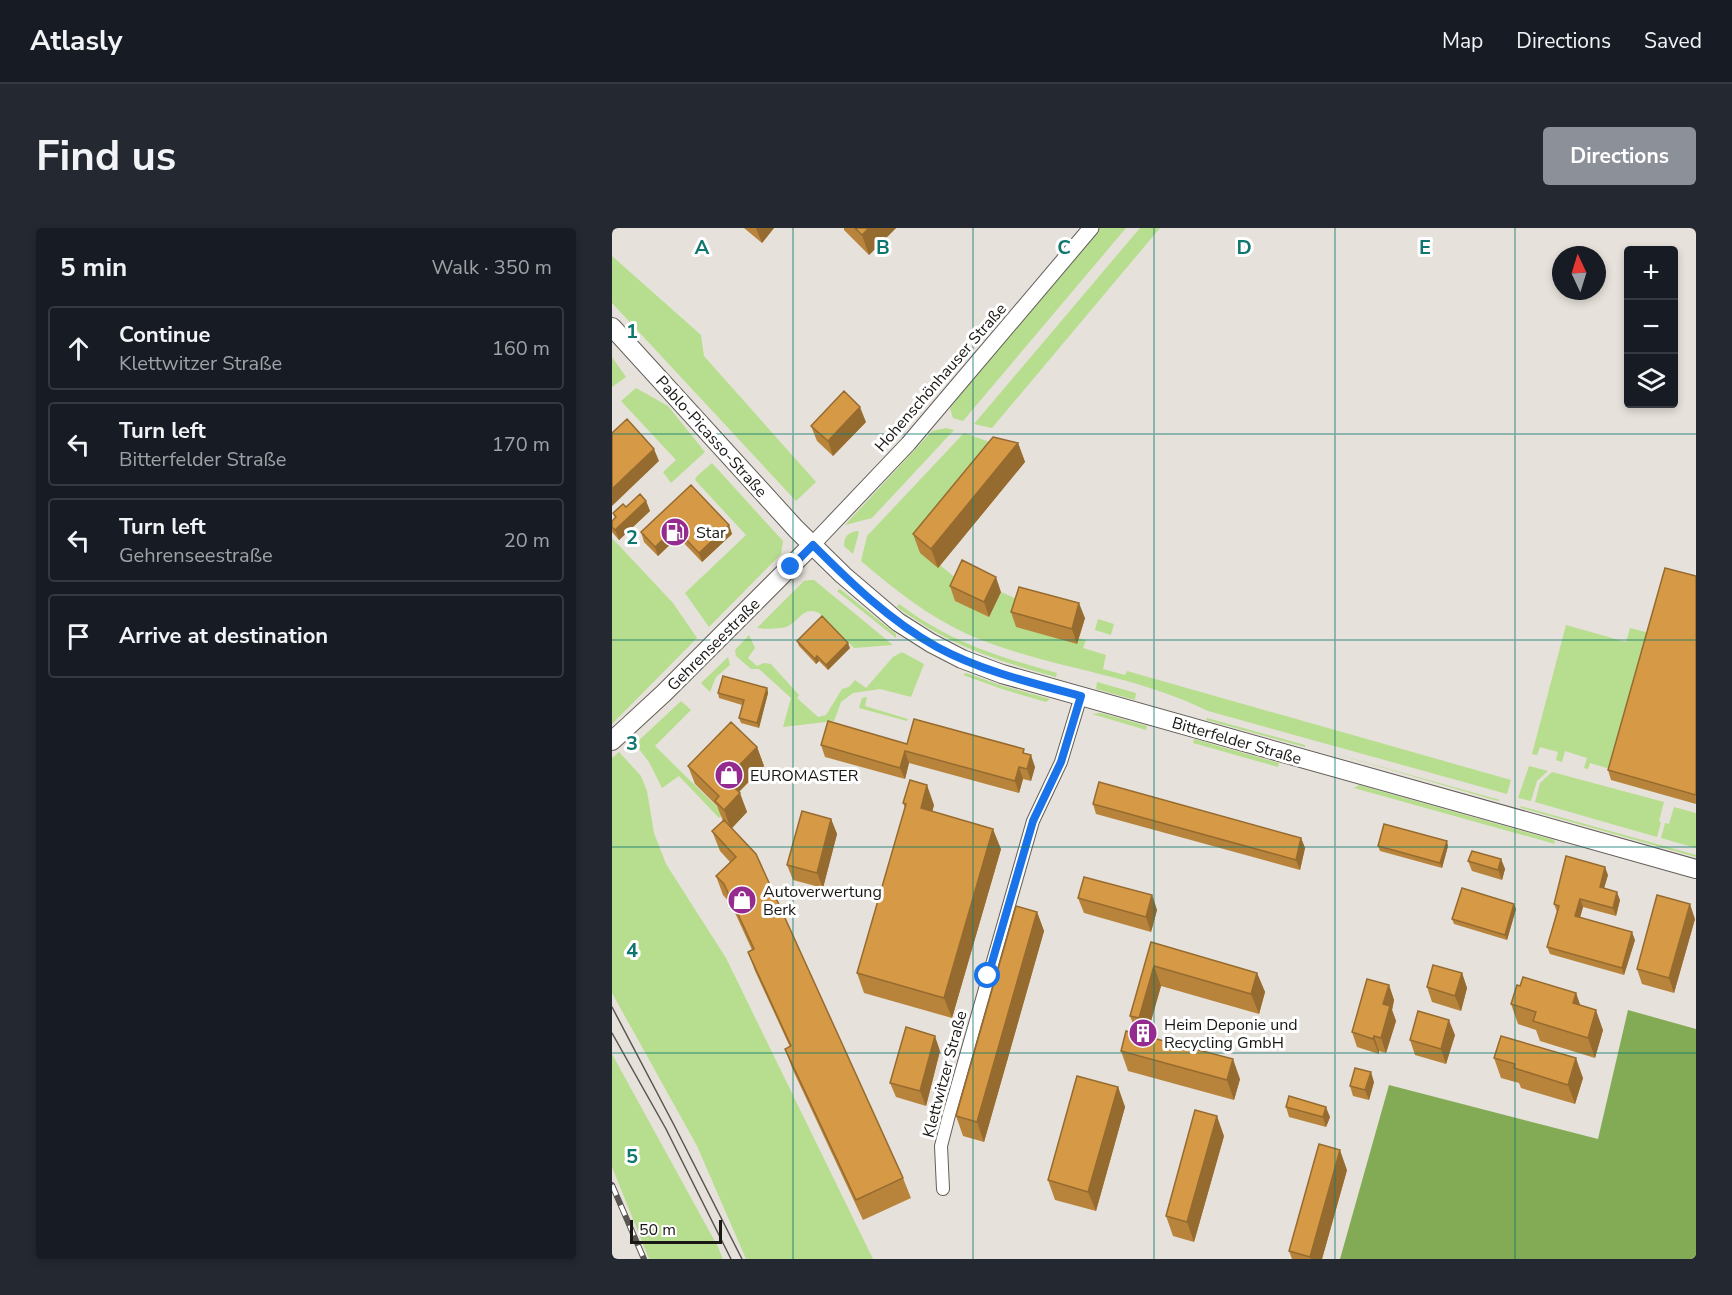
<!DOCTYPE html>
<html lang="en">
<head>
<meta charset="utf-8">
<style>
	:root { --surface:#171b24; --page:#242831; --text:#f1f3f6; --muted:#9ea1a6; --line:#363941; --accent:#8c9099 }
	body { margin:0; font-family:"Nunito Sans",sans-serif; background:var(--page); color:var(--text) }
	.controls { position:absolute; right:18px; top:18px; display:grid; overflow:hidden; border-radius:6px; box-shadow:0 3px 9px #0003 }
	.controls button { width:54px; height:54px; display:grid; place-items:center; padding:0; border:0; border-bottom:2px solid var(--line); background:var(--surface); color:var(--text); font:30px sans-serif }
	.compass { position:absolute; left:940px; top:18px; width:54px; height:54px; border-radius:50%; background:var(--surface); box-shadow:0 3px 9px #0003; rotate:356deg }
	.scale { position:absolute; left:18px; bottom:15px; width:92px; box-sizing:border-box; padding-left:6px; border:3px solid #1a1815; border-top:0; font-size:16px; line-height:21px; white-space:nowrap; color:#1a1815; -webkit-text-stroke:4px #fff; paint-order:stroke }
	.stop { position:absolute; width:18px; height:18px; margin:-14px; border:4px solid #1a73e8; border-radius:50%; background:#fff }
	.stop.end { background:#1a73e8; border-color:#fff; box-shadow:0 2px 6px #0008 }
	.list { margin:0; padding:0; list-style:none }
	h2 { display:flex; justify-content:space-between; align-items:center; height:78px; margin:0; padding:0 24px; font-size:26px }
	h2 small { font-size:20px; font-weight:400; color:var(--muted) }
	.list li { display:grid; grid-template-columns:39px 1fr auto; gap:18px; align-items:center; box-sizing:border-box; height:84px; margin:0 12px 12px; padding:0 12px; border:2px solid var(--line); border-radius:6px }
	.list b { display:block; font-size:22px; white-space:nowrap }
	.list p { margin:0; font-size:20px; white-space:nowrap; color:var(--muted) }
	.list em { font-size:20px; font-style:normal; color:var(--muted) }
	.icon { flex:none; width:33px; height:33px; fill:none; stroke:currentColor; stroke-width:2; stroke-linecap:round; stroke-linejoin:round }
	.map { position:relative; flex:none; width:1084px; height:1031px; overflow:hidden; border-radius:6px }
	header { display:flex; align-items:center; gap:36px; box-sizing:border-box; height:84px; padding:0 30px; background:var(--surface); border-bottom:2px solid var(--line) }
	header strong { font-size:28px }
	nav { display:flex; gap:33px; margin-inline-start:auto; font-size:21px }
	.intro { display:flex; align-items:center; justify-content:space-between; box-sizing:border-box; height:144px; padding:0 36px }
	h1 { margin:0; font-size:42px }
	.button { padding:15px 27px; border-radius:6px; background:var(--accent); color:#fff; font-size:21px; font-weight:700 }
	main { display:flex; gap:36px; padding:0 36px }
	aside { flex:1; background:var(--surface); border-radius:6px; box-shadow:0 3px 9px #0003 }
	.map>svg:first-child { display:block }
	.green { fill:#b7de8e }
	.forest { fill:#83ab55 }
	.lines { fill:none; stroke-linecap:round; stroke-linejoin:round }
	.minor-casing { stroke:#635e58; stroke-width:14 }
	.tertiary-casing { stroke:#635e58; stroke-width:17 }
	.secondary-casing { stroke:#635e58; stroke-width:20 }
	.minor { stroke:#fff; stroke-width:12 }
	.tertiary { stroke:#fff; stroke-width:15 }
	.secondary { stroke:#fff; stroke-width:18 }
	.tram { stroke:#595652; stroke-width:1.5 }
	.rail-casing { stroke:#595652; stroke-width:6 }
	.rail { stroke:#fff; stroke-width:4; stroke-dasharray:11; stroke-linecap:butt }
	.wall { fill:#b8843b }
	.shaded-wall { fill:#966b30 }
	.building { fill:#d69945; stroke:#966b30; stroke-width:1.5 }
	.route { stroke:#1a73e8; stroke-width:8 }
	.grid { fill:none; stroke:#0f766e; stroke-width:1.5; stroke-opacity:0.55 }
	.labels { text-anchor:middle; stroke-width:6; stroke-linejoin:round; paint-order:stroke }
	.street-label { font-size:16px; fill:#1a1815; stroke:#fff }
	.poi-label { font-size:16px; fill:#1a1815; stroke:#fff; text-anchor:start }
	.grid-label { font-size:20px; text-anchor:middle; font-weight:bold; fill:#0f766e; stroke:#fff; stroke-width:6; stroke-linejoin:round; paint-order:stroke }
</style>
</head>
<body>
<header>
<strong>Atlasly</strong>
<nav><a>Map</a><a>Directions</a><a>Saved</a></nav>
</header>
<div class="intro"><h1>Find us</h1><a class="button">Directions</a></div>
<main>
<aside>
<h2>5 min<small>Walk · 350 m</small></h2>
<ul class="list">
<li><svg class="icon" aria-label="ahead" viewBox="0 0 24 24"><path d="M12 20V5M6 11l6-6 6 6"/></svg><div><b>Continue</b><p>Klettwitzer Straße</p></div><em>160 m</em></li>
<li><svg class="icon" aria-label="left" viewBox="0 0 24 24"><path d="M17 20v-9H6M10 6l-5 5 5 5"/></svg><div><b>Turn left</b><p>Bitterfelder Straße</p></div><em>170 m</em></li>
<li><svg class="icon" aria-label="left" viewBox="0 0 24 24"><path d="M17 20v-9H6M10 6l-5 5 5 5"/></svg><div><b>Turn left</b><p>Gehrenseestraße</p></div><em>20 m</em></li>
<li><svg class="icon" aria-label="arrive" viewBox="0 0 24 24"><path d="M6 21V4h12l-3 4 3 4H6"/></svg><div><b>Arrive at destination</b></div></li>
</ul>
</aside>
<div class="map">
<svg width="1084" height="1031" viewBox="0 0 1084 1031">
	<rect width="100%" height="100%" fill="#e6e1da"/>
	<path class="green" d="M488,0H514L351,193L341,190L338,180L365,144Z
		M528,0H548L380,200L362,196Z
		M0,28L89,107L92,128L204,254L184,273L0,75Z
		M0,129L14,149L0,159Z
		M24,160L56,178L93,224L59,255L51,244L64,232L9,173Z
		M334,200L342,202L260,290L233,297L320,203Z
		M352,205L378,214L325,339L328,337L351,356L377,389L389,364L412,374L465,416L467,410L474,412L471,420L494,427L491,441L513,447L515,443L899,552L895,566L596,483C521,445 432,440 355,406C316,388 282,361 249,333L255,308Z
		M100,235L171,313L169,326L97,399L73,365L134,307L83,252L85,248Z
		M245,303L247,304L241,326L232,318C232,308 236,305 245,303Z
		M0,310L61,375L85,410L0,496Z
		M197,352H202L281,417L242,420L207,385C191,377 187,394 174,399C166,401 152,401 145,400L192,353Z
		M228,361L284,406V410L225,363Z
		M287,376C338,414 384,428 445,445L444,449C382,432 337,417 285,379Z
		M486,391L502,396L499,407L483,402Z
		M954,397L1014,414L1018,400L1037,405L998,541L978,535L976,541L972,540L975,530L953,523L950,534L944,532L946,524L928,519L925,527L920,526Z
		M137,407L143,420L136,430L145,438L152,435L159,436L187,467L185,470L206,489L214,487L230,461L237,459L243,452L254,460L281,429L290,424L312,436L299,469L268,461L241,465L229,474L222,493L171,499L179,470L147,441H139L124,428L123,422Z
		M116,429L118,437L104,449L98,464L89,455Z
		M354,445L388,457L438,471L434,474L390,461L351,447Z
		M485,454L524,465L523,472L484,461Z
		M255,469L253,478L296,491L295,493L247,480L250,470Z
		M69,473L79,482L43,518L112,586L107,590L67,548L50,560L37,534L23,516Z
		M489,485L535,498L534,502L480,486Z
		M595,490L693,517V519L594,492Z
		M582,511L667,535L666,539L581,515Z
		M713,523L888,572L886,573Z
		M7,524L29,548L35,563L42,605L54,636L114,730L261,1031H134L85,918L0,765V530Z
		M917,538L936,543L925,553L919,573L906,570Z
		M940,544L1052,574L1047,593L1049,594L1045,609L923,574L928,555Z
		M747,557L942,612L943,616L742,560Z
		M908,578L1084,627V629L909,580Z
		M1062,579L1084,585V620L1049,610L1053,595L1057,596Z
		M0,826L106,1019L111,1031H37L0,939Z"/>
	<path class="forest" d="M1016,782L1084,801V1031H728L777,857L986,911Z"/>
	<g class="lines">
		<g class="minor-casing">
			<path id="minor" d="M331,961L329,918L337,887L421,593L449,534L469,468"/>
		</g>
		<g class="tertiary-casing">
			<path id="tertiary" d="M200,317L296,216L479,0"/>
		</g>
		<g class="secondary-casing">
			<path id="secondary" d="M0,99L184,301L231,347L286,394L319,415L350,431L390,446L1084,641
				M0,513L52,465L200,317"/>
		</g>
		<use href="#minor" class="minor"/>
		<use href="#tertiary" class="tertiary"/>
		<use href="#secondary" class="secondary"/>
		<path class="tram" d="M0,779L62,897L130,1031
			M0,805L54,901L119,1031"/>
		<g class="rail-casing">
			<path id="rail" d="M0,957L32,1031"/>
		</g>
		<use href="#rail" class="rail"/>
	</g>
	<path class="wall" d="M132,0H162L150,15Z
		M232,0H284L257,27L232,2Z
		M254,194L221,228L205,213L199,198Z
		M406,215L413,234L326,340L308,325L301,306Z
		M79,257L117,297L120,306L90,334L66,309L46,328L32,314L29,304Z
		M34,273L38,283L7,312L0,304V293L3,290L1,285L14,279Z
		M1084,348V576L999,552L996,542Z
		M338,358L389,364L377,389L343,373Z
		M399,384L473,390L465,416L404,399Z
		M185,413L238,420L216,442L207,433L204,436L187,418Z
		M155,460L156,465L147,500L129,495L127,490L130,477L107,470L106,465Z
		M295,516L413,525L423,539L419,553L411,551L407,565L297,535L293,551L213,529L209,517Z
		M145,519L152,538L127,564L135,584L120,600L291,950L299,970L251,992L180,840L173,821L178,819L143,743L136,724L140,722L119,676L111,667L104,648L118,634L108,623L100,603L111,593L105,578L83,556L76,538Z
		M291,575L322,577L320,583L389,621L340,790L252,765L245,745L293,580Z
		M481,576L689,610L693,620L688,642L484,586Z
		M219,591L225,606L211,660L181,652L175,637Z
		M766,618H836L830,640L768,623Z
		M889,631L893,641L890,652L860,643L856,633Z
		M996,647L992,660L1008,672L1004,688L971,679L968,690L1023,712L1012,747L938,726L935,719L945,684L942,676Z
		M540,667L545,682L539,704L472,685L466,670Z
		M904,681L895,712L842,696L840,691Z
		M425,684L432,703L372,914L351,908L344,888Z
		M1083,691L1062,765L1030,756L1025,741Z
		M539,714L645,745L653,764L647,786L549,758L535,808L628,851L622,872L516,843L509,823L525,806L518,788Z
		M850,745L855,760L849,783L820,774L815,759Z
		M777,757L782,772L780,782L784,793L774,825L767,823V826L745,819L740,804Z
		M908,758L964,765L968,777L991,802L983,830L928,813L924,802L906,796L899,776Z
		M843,807L834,836L803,827L798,812Z
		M328,823L314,878L284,869L278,855Z
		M882,830L971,850L963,876L909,860L907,855L889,850Z
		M762,854L757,872L741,868L738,858Z
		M506,859L513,879L484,983L443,972L436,952Z
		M674,879L718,889L714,899L677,889Z
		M612,908L582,1014L561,1008L554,988Z
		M735,942L710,1031H680L677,1023Z"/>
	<path class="shaded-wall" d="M144,0H162L150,15Z
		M257,0H284L257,27L250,7Z
		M248,179L254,194L221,228L216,213Z
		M406,215L413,234L326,340L319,321Z
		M42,221L47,233L0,278V261Z
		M34,273L38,283L7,312L3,302Z
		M117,297L120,306L90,334L87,325Z
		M63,300L66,309L46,328L43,319Z
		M384,349L389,364L377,389L372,374Z
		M467,375L473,390L465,416L460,401Z
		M236,415L238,420L216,442L214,437Z
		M205,428L207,433L204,436L203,431Z
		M155,460L156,465L147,500L145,495Z
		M145,519L152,538L121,570L114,551Z
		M293,523L297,535L293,551L288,540Z
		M419,527L423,539L419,553L415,541Z
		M407,539L411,551L407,565L403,553Z
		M315,557L322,577L316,600L309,580Z
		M128,565L135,584L119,601L112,582Z
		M219,591L225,606L211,660L205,645Z
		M381,601L389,621L340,790L332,770Z
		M689,610L693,620L688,642L684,632Z
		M835,613L836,618L830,640L828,635Z
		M889,631L893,641L890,652L886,642Z
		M993,639L996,647L990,667L988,659Z
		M1005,664L1008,672L1004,688L1001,680Z
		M540,667L545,682L539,704L534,689Z
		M968,671L971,679L966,696L963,688Z
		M902,676L904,681L895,712L893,707Z
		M1078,676L1083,691L1062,765L1057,750Z
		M425,684L432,703L372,914L365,894Z
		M1020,704L1023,712L1012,747L1010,740Z
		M542,738L549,758L534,810L527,790Z
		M645,745L653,764L647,786L639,766Z
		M850,745L855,760L849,783L843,768Z
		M777,757L782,772L780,782L784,793L774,825L769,810L771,776Z
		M964,765L971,785L961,775Z
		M984,782L991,802L983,830L976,810Z
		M837,792L843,807L834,836L829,821Z
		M323,808L328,823L314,878L308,863Z
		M762,808L767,823V826L761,811Z
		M964,830L971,850L963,876L956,857Z
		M621,831L628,851L622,872L615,852Z
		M759,844L762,854L757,872L753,862Z
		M506,859L513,879L484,983L476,964Z
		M714,879L718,889L714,899L711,889Z
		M605,888L612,908L582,1014L575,994Z
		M728,922L735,942L710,1031H699L698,1029Z"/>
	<path class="building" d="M243,0H257L250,7Z
		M232,163L248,179L216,213L199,198Z
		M15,191L42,221L0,261V205Z
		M381,209L406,215L319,321L301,306Z
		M79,257L117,297L87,325L63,300L43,319L29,304Z
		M28,266L34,273L3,302L0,299V293L4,289L1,285L11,276L14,279Z
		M350,332L384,349L372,374L338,358Z
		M1053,340L1084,348V567L996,542Z
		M407,359L467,375L460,401L399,384Z
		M210,388L236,415L214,437L205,428L203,431L185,413Z
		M111,448L155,460L145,495L127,490L132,472L106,465Z
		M302,491L412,521L411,525L419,527L415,541L407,539L403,553L293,523L288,540L209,517L216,493L295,516Z
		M119,494L145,519L114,551L128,565L112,582L103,573L107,568L76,538Z
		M298,552L315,557L309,580L381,601L332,770L245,745L294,576L291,575Z
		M487,554L689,610L684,632L481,576Z
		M190,583L219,591L205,645L175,637Z
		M112,592L144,626L291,950L244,972L173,821L179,818L136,724L142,721L112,656L104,648L124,629L100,603Z
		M772,596L835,613L828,635L766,618Z
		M860,623L889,631L886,642L856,633Z
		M954,628L993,639L988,659L1005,664L1001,680L968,671L963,688L1020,704L1010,740L935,719L947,678L942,676Z
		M472,649L540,667L534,689L466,670Z
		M850,660L902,676L893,707L840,691Z
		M1045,667L1078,676L1057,750L1025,741Z
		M404,678L425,684L365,894L344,888Z
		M539,714L645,745L639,766L542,738L527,790L518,788Z
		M821,737L850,745L843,768L815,759Z
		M911,749L964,765L961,775L984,782L976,810L921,793L924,784L899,776L905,757L908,758Z
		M755,751L777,757L771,776L778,778L769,810L762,808L761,811L740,804Z
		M806,783L837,792L829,821L798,812Z
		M294,799L323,808L308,863L278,855Z
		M514,803L621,831L615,852L509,823Z
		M889,808L964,830L956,857L902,840L903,836L882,830Z
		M743,840L759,844L753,862L738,858Z
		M465,848L506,859L476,964L436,952Z
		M677,868L714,879L711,889L674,879Z
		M583,882L605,888L575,994L554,988Z
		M707,916L728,922L698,1029L677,1023Z"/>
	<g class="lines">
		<path class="route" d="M179,339L201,317C239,355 278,393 325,419C369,443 420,455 469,468L449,534L421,593L376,748"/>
	</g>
	<path class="grid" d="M181,0V1031M361,0V1031M542,0V1031M723,0V1031M903,0V1031M0,206H1084M0,412H1084M0,619H1084M0,825H1084"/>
	<defs>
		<g id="fuel-disc" transform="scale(1.5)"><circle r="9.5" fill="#952b8f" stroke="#fff"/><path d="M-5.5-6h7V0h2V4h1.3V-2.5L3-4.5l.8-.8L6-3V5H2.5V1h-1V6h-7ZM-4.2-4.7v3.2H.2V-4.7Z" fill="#fff"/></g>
		<g id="shop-disc" transform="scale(1.5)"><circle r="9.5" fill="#952b8f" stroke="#fff"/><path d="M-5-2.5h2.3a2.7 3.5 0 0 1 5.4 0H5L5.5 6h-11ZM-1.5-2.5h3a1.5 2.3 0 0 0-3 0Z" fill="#fff"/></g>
		<g id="building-disc" transform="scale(1.5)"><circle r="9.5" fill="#952b8f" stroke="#fff"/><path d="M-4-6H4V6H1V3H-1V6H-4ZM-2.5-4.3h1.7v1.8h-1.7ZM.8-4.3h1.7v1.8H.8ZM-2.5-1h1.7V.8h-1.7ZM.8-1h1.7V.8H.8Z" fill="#fff"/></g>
	</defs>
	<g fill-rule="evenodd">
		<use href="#fuel-disc" x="63" y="304"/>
		<use href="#shop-disc" x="117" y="547"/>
		<use href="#shop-disc" x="130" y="672"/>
		<use href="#building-disc" x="531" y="805"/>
	</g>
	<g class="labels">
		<g class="street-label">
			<text transform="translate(328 149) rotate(-49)" y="6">Hohenschönhauser Straße</text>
			<text transform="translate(100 208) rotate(48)" y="6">Pablo-Picasso-Straße</text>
			<text transform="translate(101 416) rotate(-45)" y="6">Gehrenseestraße</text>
			<text transform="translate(625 512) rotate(16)" y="6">Bitterfelder Straße</text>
			<text transform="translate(332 846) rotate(-75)" y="6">Klettwitzer Straße</text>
		</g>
		<g class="poi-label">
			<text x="84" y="310">Star</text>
			<text x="138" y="553">EUROMASTER</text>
			<text x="151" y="669">Autoverwertung<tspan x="151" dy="18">Berk</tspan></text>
			<text x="552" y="802">Heim Deponie und<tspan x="552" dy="18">Recycling GmbH</tspan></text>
		</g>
	</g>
	<g class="grid-label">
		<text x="90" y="26">A</text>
		<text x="271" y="26">B</text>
		<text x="452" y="26">C</text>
		<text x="632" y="26">D</text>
		<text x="813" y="26">E</text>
		<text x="20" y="110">1</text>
		<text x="20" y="316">2</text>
		<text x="20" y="522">3</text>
		<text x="20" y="729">4</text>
		<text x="20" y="935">5</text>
	</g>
</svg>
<div class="controls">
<button>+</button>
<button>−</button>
<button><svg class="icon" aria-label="layers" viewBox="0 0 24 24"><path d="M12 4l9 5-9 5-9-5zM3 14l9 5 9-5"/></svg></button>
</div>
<svg class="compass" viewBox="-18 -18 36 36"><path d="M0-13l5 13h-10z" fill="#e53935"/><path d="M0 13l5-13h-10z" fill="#9ea1a6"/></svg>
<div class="scale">50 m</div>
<div class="stop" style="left:376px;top:748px"></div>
<div class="stop end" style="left:179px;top:339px"></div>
</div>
</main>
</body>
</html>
